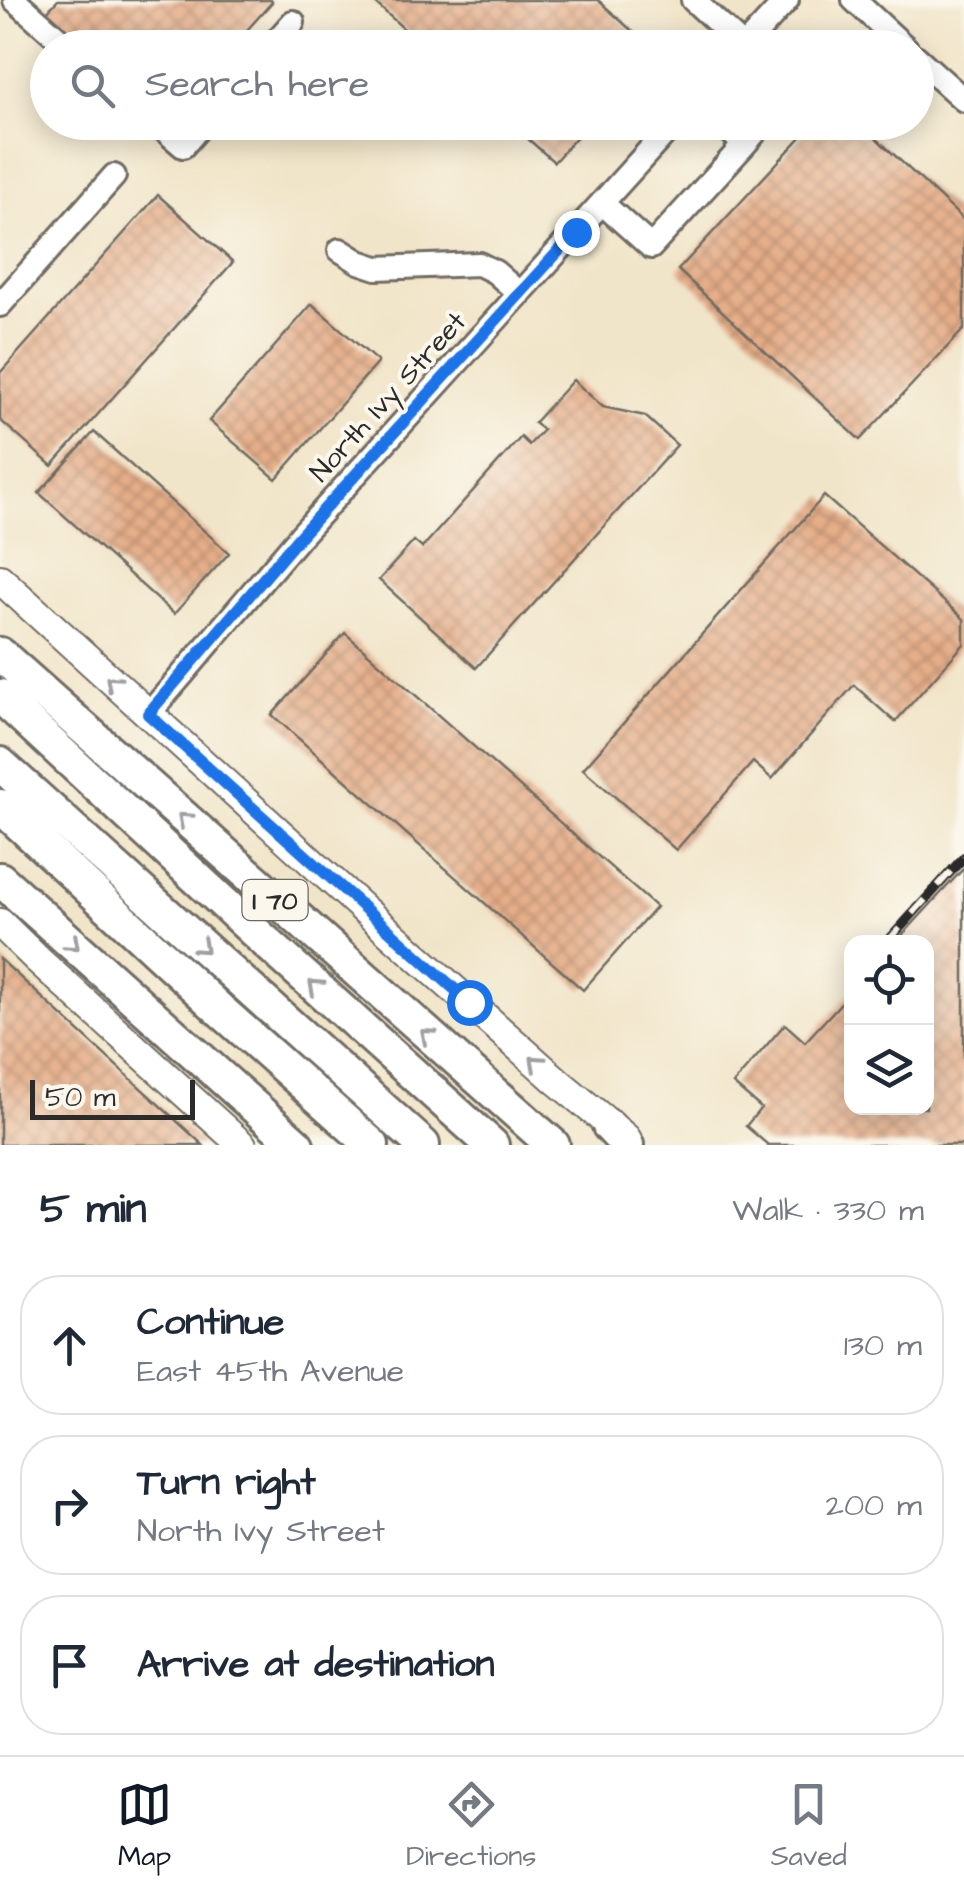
<!DOCTYPE html>
<html lang="en">
<head>
<meta charset="utf-8">
<style>
	:root { --surface:#fff; --page:#f6f6f7; --text:#1f2937; --muted:#747a83; --line:#e0e1e3; --accent:#111827 }
	body { margin:0; font-family:"Architects Daughter",sans-serif; background:var(--page); color:var(--text) }
	.controls { position:absolute; right:30px; bottom:30px; display:grid; overflow:hidden; border-radius:20px; box-shadow:0 5px 25px #0003 }
	.controls button { width:90px; height:90px; display:grid; place-items:center; padding:0; border:0; border-bottom:2px solid var(--line); background:var(--surface); color:var(--text); font:50px sans-serif }
	.scale { position:absolute; left:30px; bottom:25px; width:165px; box-sizing:border-box; padding-left:10px; border:5px solid #2b2b2b; border-top:0; font-size:28px; line-height:35px; white-space:nowrap; color:#2b2b2b; -webkit-text-stroke:8px #fbf7ec; paint-order:stroke }
	.stop { position:absolute; width:30px; height:30px; margin:-22px; border:8px solid #1a73e8; border-radius:50%; background:#fff }
	.stop.end { background:#1a73e8; border-color:#fff; box-shadow:0 2px 10px #0008 }
	.list { margin:0; padding:0; list-style:none }
	h2 { display:flex; justify-content:space-between; align-items:center; height:130px; margin:0; padding:0 40px; font-size:42px }
	h2 small { font-size:32px; font-weight:400; color:var(--muted) }
	.list li { display:grid; grid-template-columns:65px 1fr auto; gap:30px; align-items:center; box-sizing:border-box; height:140px; margin:0 20px 20px; padding:0 20px; border:2px solid var(--line); border-radius:40px }
	.list b { display:block; font-size:38px; white-space:nowrap }
	.list p { margin:0; font-size:32px; white-space:nowrap; color:var(--muted) }
	.list em { font-size:32px; font-style:normal; color:var(--muted) }
	.icon { flex:none; width:55px; height:55px; fill:none; stroke:currentColor; stroke-width:2; stroke-linecap:round; stroke-linejoin:round }
	.map { position:relative; flex:none; width:964px; height:1145px; overflow:hidden }
	.search { position:absolute; background:var(--surface); box-shadow:0 5px 25px #0003; left:30px; right:30px; top:30px; height:110px; display:flex; align-items:center; gap:25px; box-sizing:border-box; padding:0 35px; border-radius:55px; color:var(--muted); font-size:38px }
	.sheet { height:610px; background:var(--surface) }
	nav { display:flex; justify-content:space-around; align-items:center; box-sizing:border-box; height:140px; border-top:2px solid var(--line); background:var(--surface); font-size:28px; color:var(--muted) }
	nav a { display:grid; justify-items:center; gap:5px }
	nav .on { color:var(--accent) }
	.map>svg:first-child { display:block }
	.building { fill:url(#building-cross-hatch) }
	.lines { fill:none; stroke-linecap:round; stroke-linejoin:round }
	.minor-casing { stroke:#706c62; stroke-width:28 }
	.major-casing { stroke:#706c62; stroke-width:32 }
	.highway-casing { stroke:#706c62; stroke-width:38 }
	.minor { stroke:#fff; stroke-width:22 }
	.major { stroke:#fff; stroke-width:28 }
	.highway { stroke:#fff; stroke-width:32 }
	.rail-casing { stroke:#2b2b2b; stroke-width:10 }
	.rail { stroke:#fbf7ec; stroke-width:6; stroke-dasharray:19; stroke-linecap:butt }
	.oneway { stroke:#a0a0a0 }
	.route { stroke:#1a73e8; stroke-width:12 }
	.labels { text-anchor:middle; stroke-width:8; stroke-linejoin:round; paint-order:stroke }
	.shield { fill:#fbf7ec; stroke:#696865; stroke-width:2.5 }
	.shield-label { font-size:25px; font-weight:bold; fill:#2b2b2b }
	.street-label { font-size:28px; fill:#2b2b2b; stroke:#fbf7ec }
</style>
</head>
<body>
<div class="map">
<svg width="964" height="1145" viewBox="0 0 964 1145">
	<defs>
		<pattern id="building-cross-hatch" width="8" height="8" patternUnits="userSpaceOnUse" patternTransform="scale(2.5)"><rect width="8" height="8" fill="#e6ae89"/><path d="M0 0l8 8M0 8l8-8" fill="none" stroke="#bb8e70"/></pattern>
	</defs>
	<rect width="100%" height="100%" fill="#fbf7ec"/>
	<filter id="ink" filterUnits="userSpaceOnUse"><feTurbulence type="fractalNoise" baseFrequency=".01" numOctaves="2"/><feDisplacementMap in="SourceGraphic" scale="20" xChannelSelector="R" yChannelSelector="G"/><feConvolveMatrix kernelMatrix="1 2 1 2 8 2 1 2 1" color-interpolation-filters="sRGB"/></filter>
	<filter id="wash" filterUnits="userSpaceOnUse"><feTurbulence type="fractalNoise" baseFrequency=".0048" numOctaves="4" result="noise"/><feDisplacementMap in="SourceGraphic" scale="40" xChannelSelector="R" yChannelSelector="G"/><feGaussianBlur stdDeviation="2.25" result="paint"/><feColorMatrix in="noise" values="0 0 0 0 0 0 0 0 0 0 0 0 0 0 0 0 0 1.4 0 .05"/><feComposite in="paint" operator="in"/></filter>
	<g filter="url(#wash)">
		<rect width="100%" height="100%" fill="#f1e5c9"/>
		<g id="blocks">
			<path class="building" d="M58,0H271L272,2L231,48H86L47,12Z
				M372,0H598L651,48H425Z
				M509,122H590L554,162Z
				M815,122H859L964,220V329L860,440L678,270Z
				M158,195L233,262L52,466L0,420V373Z
				M312,304L378,362L276,479L209,421Z
				M573,380L603,407L645,416L677,445L476,668L379,580L414,541L422,548L521,437L529,445L543,430L534,423Z
				M94,432L229,553L174,614L39,493Z
				M824,496L964,619V644L895,722L854,685L772,779L753,762L676,850L583,769Z
				M345,633L656,907L583,990L272,715Z
				M964,868V1145H768L746,1126L761,1108L733,1084L785,1024L805,1042L852,991V1108H926V942H896Z
				M0,959L203,1145H0Z"/>
		</g>
	</g>
	<g filter="url(#ink)">
		<use href="#blocks" fill-opacity="0" stroke="#706c62" stroke-width="2.5"/>
		<g class="lines">
			<g class="minor-casing">
				<path id="minor" d="M15,0L69,48
					M693,0L744,47
					M854,0L906,48
					M270,48L293,22
					M743,48L787,0
					M916,57L964,100
					M155,122L183,146L204,122
					M721,122L744,145L764,122
					M602,203L651,247L744,145
					M340,250L359,262L377,268L479,264L495,272L520,294
					M0,305L114,176
					M148,715L300,536L675,122"/>
			</g>
			<g class="major-casing">
				<path id="major" d="M0,579L360,906L557,1081L626,1138
					M0,923L38,960L242,1145"/>
			</g>
			<g class="highway-casing">
				<path id="highway" d="M0,654L553,1145
					M0,696L256,933L492,1145
					M0,764L423,1145
					M0,806L219,1009L372,1145
					M0,879L297,1145
					M609,1126L627,1145"/>
			</g>
			<use href="#minor" class="minor"/>
			<use href="#major" class="major"/>
			<use href="#highway" class="highway"/>
			<g class="rail-casing">
				<path id="rail" d="M887,942L964,857
					M851,983H852"/>
			</g>
			<use href="#rail" class="rail"/>
		</g>
		<defs><path id="oneway-chevron" d="M-2-3.5L2.5 0L-2 3.5" fill="none" stroke-width="1.6" stroke-linecap="round" stroke-linejoin="round" transform="scale(2.5)"/></defs>
		<g class="oneway">
			<use href="#oneway-chevron" transform="translate(112 682) rotate(-138)"/>
			<use href="#oneway-chevron" transform="translate(184 819) rotate(-138)"/>
			<use href="#oneway-chevron" transform="translate(73 944) rotate(42)"/>
			<use href="#oneway-chevron" transform="translate(202 947) rotate(42)"/>
			<use href="#oneway-chevron" transform="translate(315 986) rotate(-138)"/>
			<use href="#oneway-chevron" transform="translate(427 1035) rotate(-139)"/>
			<use href="#oneway-chevron" transform="translate(536 1062) rotate(-138)"/>
		</g>
	</g>
	<g class="lines" filter="url(#ink)">
		<path class="route" d="M469,1002L148,714L300,536L576,232"/>
	</g>
	<g class="labels">
		<rect class="shield" x="242.5" y="880" width="65" height="40" rx="8"/>
		<g class="shield-label">
			<text x="275" y="909">I 70</text>
		</g>
		<g class="street-label">
			<text transform="translate(387 396) rotate(-48)" y="10">North Ivy Street</text>
		</g>
	</g>
</svg>
<div class="controls">
<button><svg class="icon" aria-label="locate" viewBox="0 0 24 24"><circle cx="12" cy="12" r="6"/><path d="M12 2v4M12 18v4M2 12h4M18 12h4"/></svg></button>
<button><svg class="icon" aria-label="layers" viewBox="0 0 24 24"><path d="M12 4l9 5-9 5-9-5zM3 14l9 5 9-5"/></svg></button>
</div>
<div class="scale">50 m</div>
<div class="stop" style="left:469px;top:1002px"></div>
<div class="stop end" style="left:576px;top:232px"></div>
<div class="search"><svg class="icon" aria-label="search" viewBox="0 0 24 24"><circle cx="10" cy="10" r="6"/><path d="M15 15l6 6"/></svg>Search here</div>
</div>
<section class="sheet">
<h2>5 min<small>Walk · 330 m</small></h2>
<ul class="list">
<li><svg class="icon" aria-label="ahead" viewBox="0 0 24 24"><path d="M12 20V5M6 11l6-6 6 6"/></svg><div><b>Continue</b><p>East 45th Avenue</p></div><em>130 m</em></li>
<li><svg class="icon" aria-label="right" viewBox="0 0 24 24"><path d="M7 20v-9h11M14 6l5 5-5 5"/></svg><div><b>Turn right</b><p>North Ivy Street</p></div><em>200 m</em></li>
<li><svg class="icon" aria-label="arrive" viewBox="0 0 24 24"><path d="M6 21V4h12l-3 4 3 4H6"/></svg><div><b>Arrive at destination</b></div></li>
</ul>
</section>
<nav>
<a class="on"><svg class="icon" aria-label="map" viewBox="0 0 24 24"><path d="M3 6l6-2 6 2 6-2v14l-6 2-6-2-6 2zM9 4v14M15 6v14"/></svg>Map</a>
<a><svg class="icon" aria-label="directions" viewBox="0 0 24 24"><path d="M12 3l9 9-9 9-9-9zM9 14v-3h6M13 9l2 2-2 2"/></svg>Directions</a>
<a><svg class="icon" aria-label="saved" viewBox="0 0 24 24"><path d="M7 4h10v16l-5-4-5 4z"/></svg>Saved</a>
</nav>
</body>
</html>
